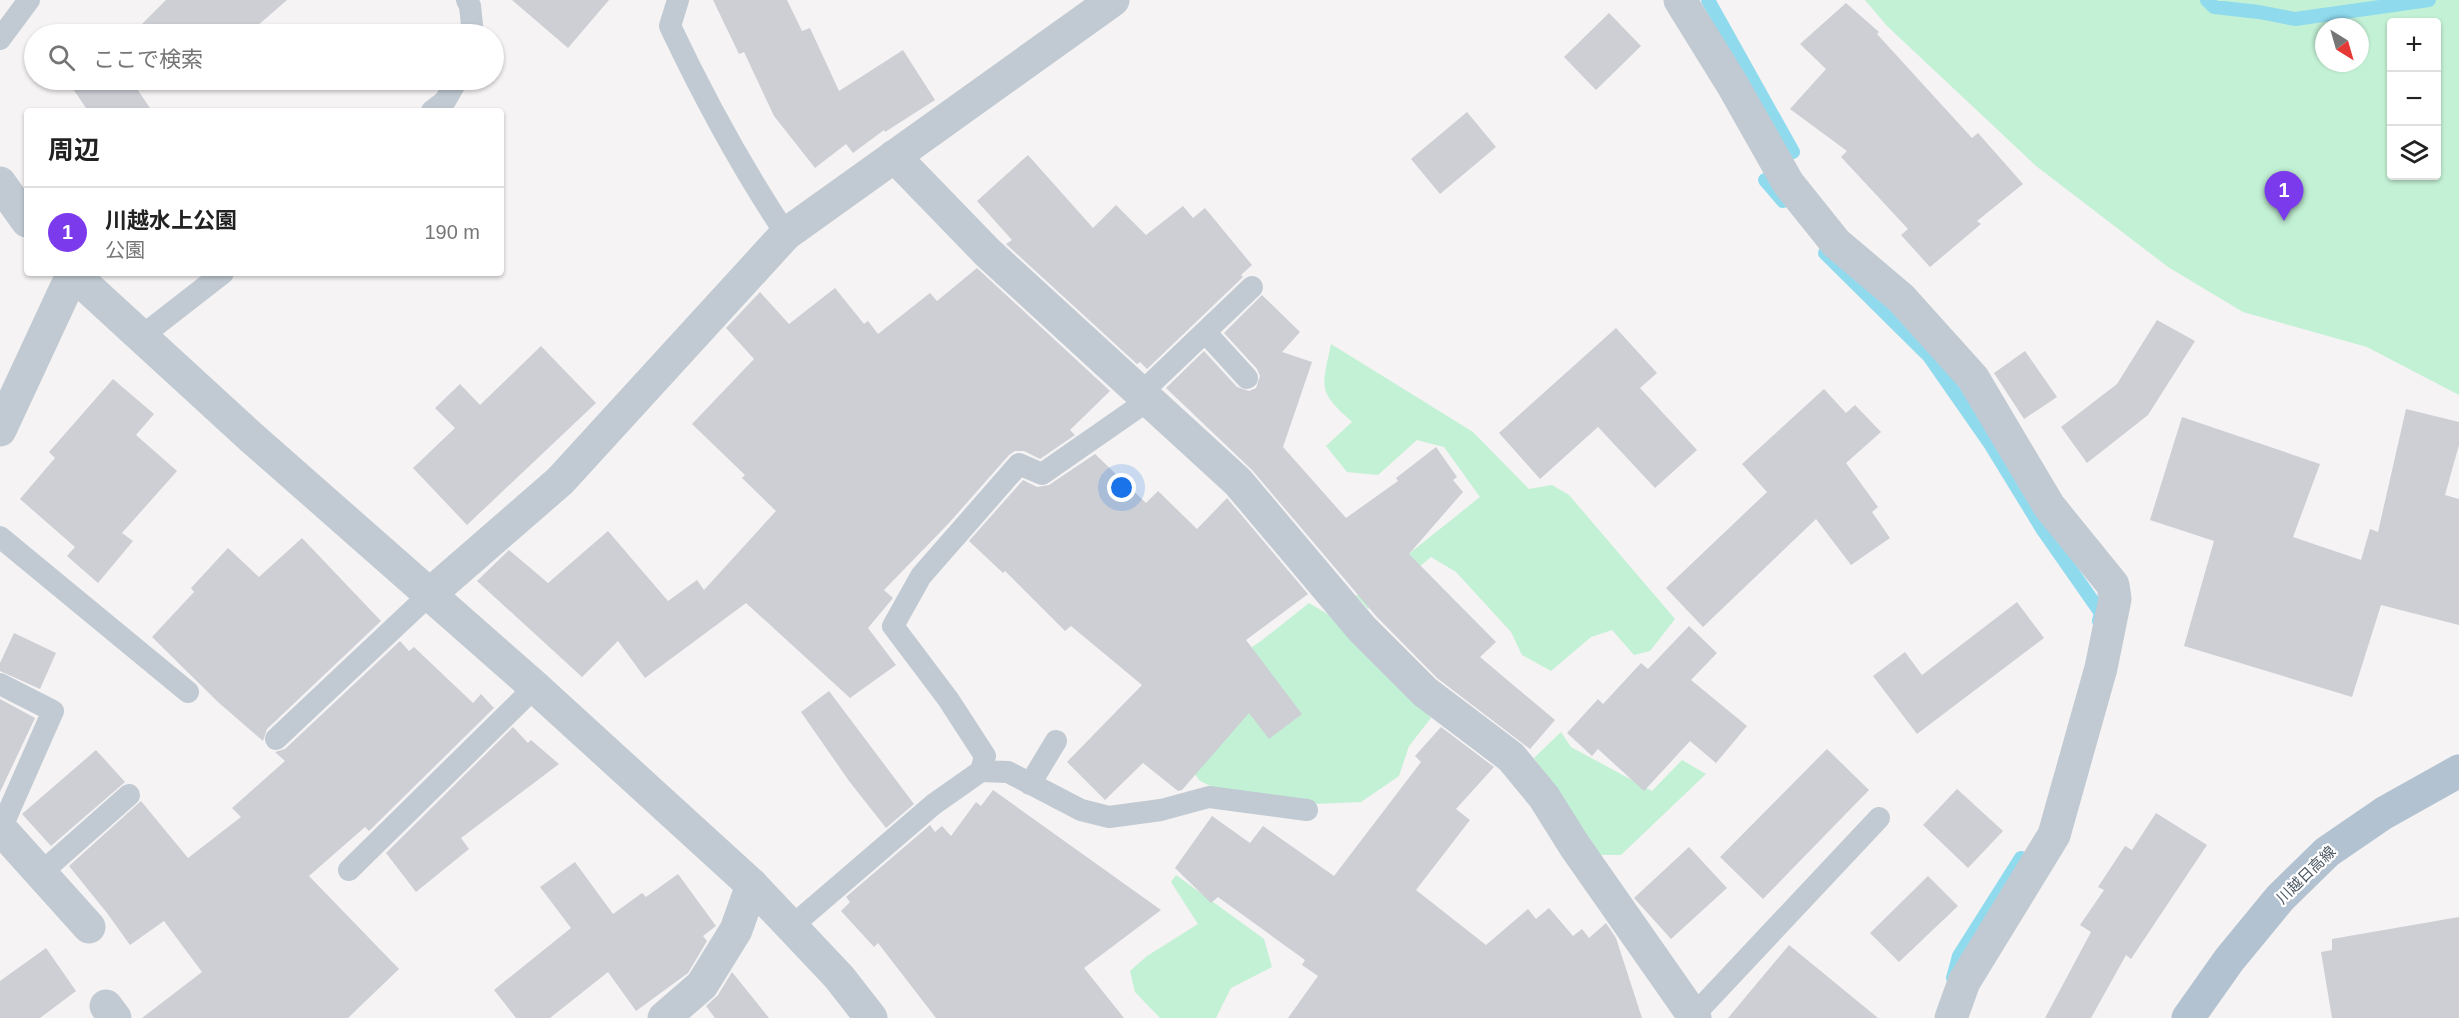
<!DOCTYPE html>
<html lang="ja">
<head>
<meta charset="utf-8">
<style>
	:root { --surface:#fff; --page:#f2f2f2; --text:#222; --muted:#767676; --line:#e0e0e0; --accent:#7c3aed }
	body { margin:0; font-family:Helvetica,"Noto Sans JP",sans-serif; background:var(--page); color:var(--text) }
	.controls { position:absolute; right:18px; top:18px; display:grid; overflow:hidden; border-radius:6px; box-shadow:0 2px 4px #0004 }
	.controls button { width:54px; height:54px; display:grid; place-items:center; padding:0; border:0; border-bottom:2px solid var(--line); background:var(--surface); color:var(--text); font:30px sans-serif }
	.compass { position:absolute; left:2315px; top:18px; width:54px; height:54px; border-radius:50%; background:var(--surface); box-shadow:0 2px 4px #0004; rotate:143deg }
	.you { position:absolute; left:1122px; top:488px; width:21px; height:21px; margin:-15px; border:4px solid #fff; border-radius:50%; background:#1a73e8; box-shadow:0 0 0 9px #1a73e833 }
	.badge { display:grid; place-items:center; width:39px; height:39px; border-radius:50%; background:var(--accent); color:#fff; font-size:20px; font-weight:700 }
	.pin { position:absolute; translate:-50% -50px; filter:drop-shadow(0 2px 3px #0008) }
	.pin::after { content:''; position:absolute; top:32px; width:21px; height:18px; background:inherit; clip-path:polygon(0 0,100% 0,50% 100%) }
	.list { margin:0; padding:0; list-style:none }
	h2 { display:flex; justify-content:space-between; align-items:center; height:78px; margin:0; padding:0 24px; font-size:26px }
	h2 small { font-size:20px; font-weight:400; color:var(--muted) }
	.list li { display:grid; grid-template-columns:39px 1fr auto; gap:18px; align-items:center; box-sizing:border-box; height:90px; padding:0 24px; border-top:2px solid var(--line) }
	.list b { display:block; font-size:22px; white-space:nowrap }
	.list p { margin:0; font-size:20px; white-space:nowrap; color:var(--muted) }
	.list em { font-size:20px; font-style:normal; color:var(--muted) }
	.icon { flex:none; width:33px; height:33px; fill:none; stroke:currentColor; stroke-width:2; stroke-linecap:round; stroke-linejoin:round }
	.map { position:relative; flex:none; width:2459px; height:1018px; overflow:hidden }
	.search { position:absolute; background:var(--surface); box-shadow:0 2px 4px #0004; left:24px; top:24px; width:480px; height:66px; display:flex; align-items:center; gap:15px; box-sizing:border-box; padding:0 21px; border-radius:33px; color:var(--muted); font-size:22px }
	.panel { position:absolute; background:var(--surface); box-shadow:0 2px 4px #0004; left:24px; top:108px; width:480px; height:168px; border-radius:6px }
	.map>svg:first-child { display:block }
	.green { fill:#c3f1d5; fill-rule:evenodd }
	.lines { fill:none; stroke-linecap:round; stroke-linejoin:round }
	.stream { stroke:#90daee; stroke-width:14 }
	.building { fill:#cdcfd5 }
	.service { stroke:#c1cad2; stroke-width:22 }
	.minor { stroke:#c1cad2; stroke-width:33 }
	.tertiary { stroke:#c1cad2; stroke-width:33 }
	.primary { stroke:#b3c2d1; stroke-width:33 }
	.labels { text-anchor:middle; stroke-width:4.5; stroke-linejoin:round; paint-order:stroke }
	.street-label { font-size:15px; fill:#4a5661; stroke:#fff }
</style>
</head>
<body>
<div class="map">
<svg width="2459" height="1018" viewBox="0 0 2459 1018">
	<rect width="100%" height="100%" fill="#f5f3f3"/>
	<path class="green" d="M1865,0H2459V395L2367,347L2243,312L2168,267L2036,166L1887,26ZM2392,22H2436V176H2392ZM2324,27H2360V63H2324Z
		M1331,344L1473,432L1529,489L1552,485L1569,495L1675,619L1650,651L1634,655L1612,630L1591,637L1551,671L1522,655L1511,632L1456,572L1431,557L1368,609L1356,596L1480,497L1444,447L1417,440L1378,475L1347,472L1326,446L1352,422C1317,391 1322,388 1331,344Z
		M1309,603L1339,621L1431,718L1409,746L1399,776L1361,802L1315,804L1217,789L1200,781L1171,741L1203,679L1261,641Z
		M1561,732L1571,747L1652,791L1682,760L1706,774L1621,855H1599L1534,758Z
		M1176,875L1264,939L1272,967L1231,988L1216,1018H1160L1135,992L1130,971L1147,956L1198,924L1171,882Z"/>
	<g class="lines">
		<path class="stream" d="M1708,0L1793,152
			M2207,0L2214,7L2259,12L2295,19L2429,0
			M1765,180L1783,201
			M1825,253L1929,356L1991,445L2043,530L2101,613L2099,621
			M1953,978L1959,956L2021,858"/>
	</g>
	<path class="building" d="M166,0H287L248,34H132Z
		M512,0H609L568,48Z
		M713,0H787L802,31L810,28L839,91L903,50L935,100L885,132L884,130L853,153L846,144L815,168L774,116L744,52L739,54Z
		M1846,3L1879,32L1877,34L1972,138L1978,133L2023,184L1977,221L1981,224L1930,267L1901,235L1908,229L1841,157L1847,151L1790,109L1826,69L1800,44Z
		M1609,13L1641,46L1596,90L1564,57Z
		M67,80H131L152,111H88Z
		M1467,112L1496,147L1440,194L1411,159Z
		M1028,155L1093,228L1116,205L1146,235L1183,206L1193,218L1205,208L1252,265L1241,275L1243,277L1147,369L1140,362L1137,364L1006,244L1012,240L977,201Z
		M977,268L1110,391L1070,430L1075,435L1040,459L1024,451H1015L1009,455L949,523L884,590L893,598L868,628L896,665L850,698L746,603L645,678L618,641L582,677L477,581L509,550L548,583L608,531L668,601L697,580L704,590L776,511L742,478L745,475L692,424L754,359L726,328L760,292L789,324L835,288L864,324L868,321L878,334L930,293L937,301Z
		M1262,295L1300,332L1282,352L1312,362L1283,447L1346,518L1398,481L1396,478L1436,447L1457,477L1453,480L1463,492L1409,554L1496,642L1480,657L1555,720L1530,749L1437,678L1376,616L1252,470L1166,388L1204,351L1237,387L1249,391L1256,388L1260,376L1257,369L1224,333Z
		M2157,320L2195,341L2148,415L2087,463L2061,427L2117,384Z
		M1616,328L1657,373L1640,388L1697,450L1655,488L1598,427L1540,479L1499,433Z
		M541,346L596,403L467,525L413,468L455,428L435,408L460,384L480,405Z
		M2025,351L2057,397L2024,419L1994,373Z
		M113,379L154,414L136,435L177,471L122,533L133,541L98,583L67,556L75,547L20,499L55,458L49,452Z
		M1824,389L1846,413L1855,405L1881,432L1846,463L1878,507L1872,512L1890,538L1851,565L1816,519L1703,627L1666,588L1767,492L1742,464Z
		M2406,409L2459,422V445L2445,495L2459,499V625L2381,605L2352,697L2184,646L2214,541L2150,520L2182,417L2320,464L2293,537L2361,560L2370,529L2378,532Z
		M1095,454L1146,503L1158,491L1197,529L1227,498L1308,594L1246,640L1302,714L1269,739L1249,713L1182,790L1178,791L1143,763L1105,800L1067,762L1142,685L1071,626L1065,631L1005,571L1003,573L969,541L1023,480L1037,487L1049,485Z
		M302,538L381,621L267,729L263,741L218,702L152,637L194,592L191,588L228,548L259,577Z
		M2017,602L2044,638L1917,734L1873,676L1905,652L1922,675Z
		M1689,626L1717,653L1691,680L1747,726L1716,763L1690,741L1644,791L1598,749L1592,756L1567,733L1598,699L1603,704L1641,663L1648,669Z
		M14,633L56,653L40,689L0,671V663Z
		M400,641L409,651L414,647L473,703L481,694L494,708L369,831L365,827L309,876L399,969L348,1018H142L202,972L164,921L130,945L107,913L69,866L141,801L188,858L241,817L232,808L285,761L275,752L285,749Z
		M829,691L914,804L886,828L849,781L801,712Z
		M0,699L35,718L0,792Z
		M513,727L528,743L531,740L559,764L461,838L469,849L416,892L386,853Z
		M1441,727L1494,767L1456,809L1470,820L1416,890L1486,945L1528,909L1536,919L1549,908L1573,936L1582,929L1589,938L1606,923L1616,938L1642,1018H1288L1318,976L1302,965L1305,960L1218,897L1211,903L1175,868L1212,816L1250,843L1263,826L1334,876L1421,762L1415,756Z
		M1827,749L1869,790L1763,899L1720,857Z
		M96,750L125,782L51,846L22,814Z
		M1957,789L2003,831L1968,868L1923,825Z
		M993,790L1161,910L1084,968L1124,1018H936L878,943L874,947L841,911L850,902L846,897L930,825L935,832L942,826L951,836L976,802L981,806Z
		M2156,813L2207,845L2131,959L2126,955L2091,1018H2045L2091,932L2080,925L2104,890L2098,887L2125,846L2132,850Z
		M1689,847L1727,888L1671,939L1634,898Z
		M575,862L613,914L642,893L646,897L678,874L716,926L703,936L707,941L688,973L636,1011L608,972L550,1018H516L494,990L571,928L540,887Z
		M1928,876L1958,906L1899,962L1870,933Z
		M2459,917V1018H2332L2321,952L2332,950V939Z
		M1789,945L1878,1018H1728Z
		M46,948L76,991L40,1018H0V981Z
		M732,972L769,1018H715L706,1006L718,995Z"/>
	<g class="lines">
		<path class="service" d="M467,0L470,6L473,34
			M678,0L670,26C704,98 742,168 786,234
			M0,39L29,0
			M432,111L445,101L457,80
			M1205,332L1247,378
			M142,336L223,273
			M1140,394L1252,287
			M0,537L188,692
			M0,684L53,711L0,831
			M276,739L430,594
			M981,771L985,756L948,699L893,626L921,576L1019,464L1042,474L1147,401
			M1030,784L1056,741
			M349,870L535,687
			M42,872L129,795
			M792,926L934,804L981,771L1008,772L1081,810L1109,817L1161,810L1209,797L1307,810
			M1693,1016L1879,818"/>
		<path class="minor" d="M1680,0L1732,84L1788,183L1836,243L1901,298L1973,378L2049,506L2113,585L2115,599L2101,668L2054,835L1964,982L1951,1018
			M894,156L988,253L1238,482L1362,629L1425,692L1511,757L1544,797L1574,845L1695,1018
			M0,430L73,273
			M430,594L560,481L786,234L1113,0
			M0,828L89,927
			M106,1006L115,1018
			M664,1018L702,985L736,930L752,885"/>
		<path class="tertiary" d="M0,183L27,221
			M72,273L252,438L535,687L752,885L839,977L871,1018"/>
		<path class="primary" d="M2188,1018L2229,960L2280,898L2327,852L2384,813L2459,771"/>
	</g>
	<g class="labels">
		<g class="street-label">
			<text transform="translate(2306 875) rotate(-44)" y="5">川越日高線</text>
		</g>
	</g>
</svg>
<div class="controls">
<button>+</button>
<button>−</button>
<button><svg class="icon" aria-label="layers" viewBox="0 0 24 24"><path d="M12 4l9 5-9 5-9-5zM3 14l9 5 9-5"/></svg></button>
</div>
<svg class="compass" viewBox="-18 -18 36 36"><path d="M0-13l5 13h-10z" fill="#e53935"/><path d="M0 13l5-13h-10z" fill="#767676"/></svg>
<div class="you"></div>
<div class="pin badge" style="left:2284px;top:221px">1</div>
<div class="search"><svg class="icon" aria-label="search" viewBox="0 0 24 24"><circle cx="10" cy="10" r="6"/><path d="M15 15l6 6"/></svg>ここで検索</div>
<section class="panel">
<h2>周辺<small></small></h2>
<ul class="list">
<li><span class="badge">1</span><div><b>川越水上公園</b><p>公園</p></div><em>190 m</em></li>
</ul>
</section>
</div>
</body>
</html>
